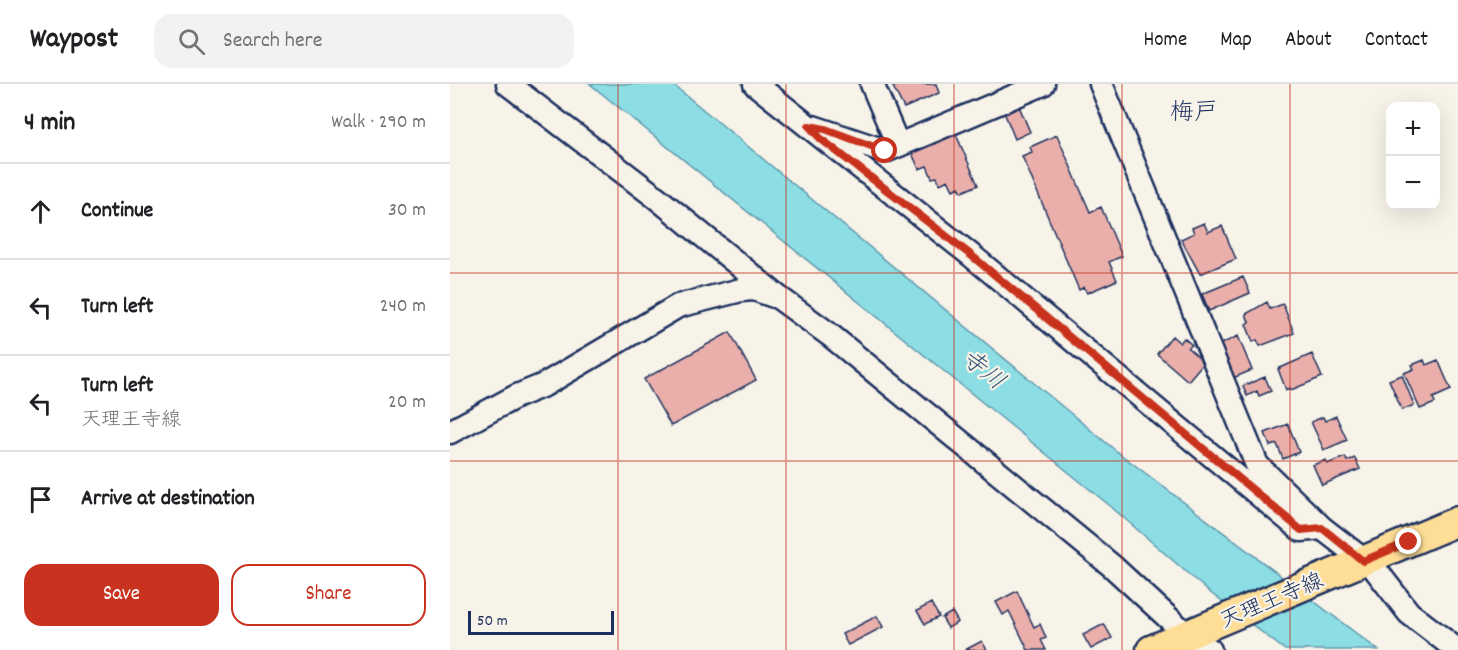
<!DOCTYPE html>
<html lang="en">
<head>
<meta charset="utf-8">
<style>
	:root { --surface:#fff; --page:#f2f2f2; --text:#202124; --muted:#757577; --line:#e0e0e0; --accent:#c8321e }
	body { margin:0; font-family:Dekko,"Klee One",sans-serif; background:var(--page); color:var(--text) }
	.controls { position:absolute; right:18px; top:18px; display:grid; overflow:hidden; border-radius:12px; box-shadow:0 6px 24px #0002 }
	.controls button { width:54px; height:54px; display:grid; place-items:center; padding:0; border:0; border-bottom:2px solid var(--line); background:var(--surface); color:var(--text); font:30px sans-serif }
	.scale { position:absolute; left:18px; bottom:15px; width:146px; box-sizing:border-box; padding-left:6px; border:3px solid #1b2f5e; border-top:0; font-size:16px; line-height:21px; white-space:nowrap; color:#1b2f5e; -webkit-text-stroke:4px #f7f3e8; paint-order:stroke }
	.stop { position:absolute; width:18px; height:18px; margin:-14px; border:4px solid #c8321e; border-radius:50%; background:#fff }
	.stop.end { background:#c8321e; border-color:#fff; box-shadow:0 2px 6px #0008 }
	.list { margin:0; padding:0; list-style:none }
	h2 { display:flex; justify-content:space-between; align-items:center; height:78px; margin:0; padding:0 24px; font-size:26px }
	h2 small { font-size:20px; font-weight:400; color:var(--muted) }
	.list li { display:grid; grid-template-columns:39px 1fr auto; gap:18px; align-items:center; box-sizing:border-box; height:96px; padding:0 24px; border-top:2px solid var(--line) }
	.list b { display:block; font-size:22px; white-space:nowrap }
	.list p { margin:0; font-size:20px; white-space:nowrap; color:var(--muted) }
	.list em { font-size:20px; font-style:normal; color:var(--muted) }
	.actions { display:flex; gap:12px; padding:18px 24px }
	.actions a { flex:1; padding:14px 0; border:2px solid var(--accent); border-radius:18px; text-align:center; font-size:21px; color:var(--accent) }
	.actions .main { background:var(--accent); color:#fff }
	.icon { flex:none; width:33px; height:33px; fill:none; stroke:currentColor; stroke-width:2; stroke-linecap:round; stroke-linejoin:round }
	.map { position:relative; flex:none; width:1008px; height:566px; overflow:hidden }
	header { display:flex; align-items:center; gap:36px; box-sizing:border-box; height:84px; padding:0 30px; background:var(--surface); border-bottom:2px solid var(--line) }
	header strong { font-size:28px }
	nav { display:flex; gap:33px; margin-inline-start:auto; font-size:21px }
	.search { width:420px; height:54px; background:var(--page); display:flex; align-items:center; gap:15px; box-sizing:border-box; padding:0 21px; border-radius:18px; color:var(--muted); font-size:22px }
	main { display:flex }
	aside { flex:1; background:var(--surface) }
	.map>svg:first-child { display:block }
	.water { fill:#8ddee4; stroke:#5f98ae; stroke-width:1.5 }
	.building { fill:#eaafaa; stroke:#1b2f5e; stroke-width:1.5 }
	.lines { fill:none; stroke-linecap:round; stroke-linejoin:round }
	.minor-casing { stroke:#1b2f5e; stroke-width:27 }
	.major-casing { stroke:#1b2f5e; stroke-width:33 }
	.minor { stroke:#f7f3e8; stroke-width:22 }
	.major { stroke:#fedd96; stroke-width:28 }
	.route { stroke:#c8321e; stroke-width:8 }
	.grid { fill:none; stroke:#c8321e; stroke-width:1.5; stroke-opacity:0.55 }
	.labels { text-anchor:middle; stroke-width:4.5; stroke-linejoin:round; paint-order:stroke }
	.street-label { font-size:22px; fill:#1b2f5e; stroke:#f7f3e8 }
	.neighbourhood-label { font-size:24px; fill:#1b2f5e; stroke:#f7f3e8 }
	.water-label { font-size:24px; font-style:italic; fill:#325279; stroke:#f7f3e8 }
</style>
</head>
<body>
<header>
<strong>Waypost</strong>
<div class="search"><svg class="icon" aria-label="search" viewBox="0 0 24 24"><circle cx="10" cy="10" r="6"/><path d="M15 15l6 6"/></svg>Search here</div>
<nav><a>Home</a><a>Map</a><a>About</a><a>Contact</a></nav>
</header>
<main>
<aside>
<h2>4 min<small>Walk · 290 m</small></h2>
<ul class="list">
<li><svg class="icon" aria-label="ahead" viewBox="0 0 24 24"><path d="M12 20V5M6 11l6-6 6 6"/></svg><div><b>Continue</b></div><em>30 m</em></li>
<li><svg class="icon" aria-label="left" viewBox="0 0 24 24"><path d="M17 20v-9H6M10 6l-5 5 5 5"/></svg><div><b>Turn left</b></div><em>240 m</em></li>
<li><svg class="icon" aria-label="left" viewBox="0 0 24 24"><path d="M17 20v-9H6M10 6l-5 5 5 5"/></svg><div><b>Turn left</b><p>天理王寺線</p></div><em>20 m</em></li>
<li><svg class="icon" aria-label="arrive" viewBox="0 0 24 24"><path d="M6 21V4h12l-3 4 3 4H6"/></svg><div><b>Arrive at destination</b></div></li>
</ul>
<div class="actions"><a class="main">Save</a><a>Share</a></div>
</aside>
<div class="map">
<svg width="1008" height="566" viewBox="0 0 1008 566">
	<rect width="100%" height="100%" fill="#f7f3e8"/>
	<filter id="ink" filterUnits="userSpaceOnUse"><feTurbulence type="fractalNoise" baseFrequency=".0167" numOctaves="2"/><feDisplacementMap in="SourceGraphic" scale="12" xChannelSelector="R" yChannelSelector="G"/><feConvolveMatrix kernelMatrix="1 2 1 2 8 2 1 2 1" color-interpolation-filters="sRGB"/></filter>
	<g filter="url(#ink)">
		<path class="water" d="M140,0H222L232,8L665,366L928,566H835L758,507L659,421Z"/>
		<path class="building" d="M451,0H486L489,9L454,24L443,3Z
			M569,22L580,48L565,55L554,28Z
			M505,48L528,101L512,108L509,103L503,106L498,96L490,100L487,93L482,94L477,82L469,85L461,67Z
			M607,51L640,128L651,123L672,172L659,178L667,196L637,209L634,203L629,206L572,72L582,68L580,63Z
			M754,139L758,148L772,142L786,175L750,190L731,155L744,149L742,144Z
			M793,193L800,209L759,227L752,210Z
			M817,218L820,225L833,220L844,249L810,262L807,256L803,258L796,240L799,238L796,230Z
			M280,248L306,296L221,342L194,295Z
			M722,252L730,259L734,254L742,261L738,264L754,278L738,297L707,270Z
			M788,252L802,286L783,294L769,261Z
			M862,270L872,293L841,306L840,304L836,306L828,285Z
			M974,276L976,281L988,276L1001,306L983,314L985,319L970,325L954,289L964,285L962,281Z
			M952,291L964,321L952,326L939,296Z
			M815,293L821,307L809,312L807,307L797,312L793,302Z
			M886,332L897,356L874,366L861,338L873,333L875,337Z
			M838,340L849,368L833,375L827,360L820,362L815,349Z
			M895,373L897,377L905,374L910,385L872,401L863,381L876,376L877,380Z
			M567,507L584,543L590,540L596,554L591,556L596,566H578L559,527L553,531L546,518Z
			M481,519L489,533L475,540L467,527Z
			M502,528L508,538L498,544L492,534Z
			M427,532L433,543L398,561L392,550Z
			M654,540L662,554L641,565L633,551Z
			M532,557L537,566H515Z"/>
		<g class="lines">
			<g class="minor-casing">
				<path id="minor" d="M58,0L207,114L328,213L380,251L662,482L737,551L760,566
					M305,0L522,172L851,446L872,444
					M422,0L448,61
					M651,0L807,381L872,444L925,485L959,529L1007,566
					M363,43L435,67L593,0
					M0,348L67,312L94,301L228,222L291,206L304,205L324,212"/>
			</g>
			<g class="major-casing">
				<path id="major" d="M701,566L1008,437"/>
			</g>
			<use href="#minor" class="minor"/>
			<use href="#major" class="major"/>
		</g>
	</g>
	<g class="lines" filter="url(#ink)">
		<path class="route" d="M435,67L375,45L359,42L371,55L522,172L851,446L872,444L913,477L959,458"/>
	</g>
	<path class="grid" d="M168,0V566M336,0V566M504,0V566M672,0V566M840,0V566M0,189H1008M0,377H1008"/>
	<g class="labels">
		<g class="street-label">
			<text transform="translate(821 515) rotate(-23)" y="8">天理王寺線</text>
		</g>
		<g class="neighbourhood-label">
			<text x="744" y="35">梅戸</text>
		</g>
		<g class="water-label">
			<text transform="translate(534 285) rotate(39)" y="8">寺川</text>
		</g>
	</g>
</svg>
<div class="controls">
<button>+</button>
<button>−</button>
</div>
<div class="scale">50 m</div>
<div class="stop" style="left:435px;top:67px"></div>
<div class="stop end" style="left:959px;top:458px"></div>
</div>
</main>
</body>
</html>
